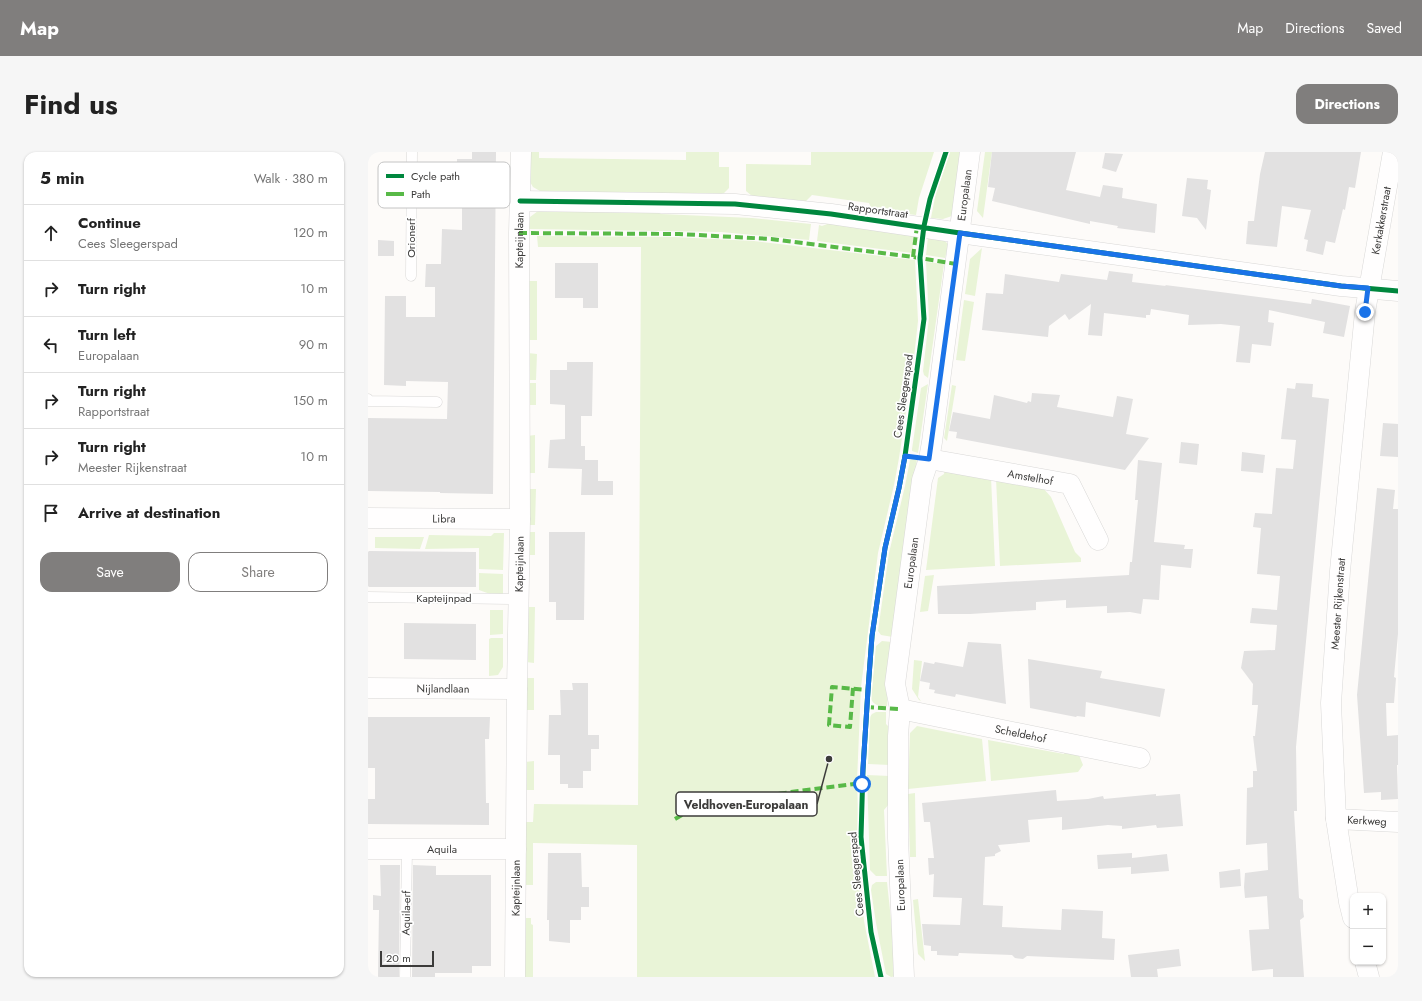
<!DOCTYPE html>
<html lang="en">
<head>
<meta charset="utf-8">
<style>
	:root { --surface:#fff; --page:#f6f6f6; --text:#222; --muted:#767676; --line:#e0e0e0; --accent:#807e7d }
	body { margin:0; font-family:Jost,sans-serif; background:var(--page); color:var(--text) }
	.controls { position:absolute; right:12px; bottom:12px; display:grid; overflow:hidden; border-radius:8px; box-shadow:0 1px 3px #0004 }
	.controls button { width:36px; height:36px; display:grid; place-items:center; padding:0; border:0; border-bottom:1px solid var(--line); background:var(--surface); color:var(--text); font:20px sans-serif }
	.scale { position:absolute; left:12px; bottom:10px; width:54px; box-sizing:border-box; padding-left:4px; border:2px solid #3c3b3a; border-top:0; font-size:11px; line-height:14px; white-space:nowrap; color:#3c3b3a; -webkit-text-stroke:3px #fff; paint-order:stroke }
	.stop { position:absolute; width:12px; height:12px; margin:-9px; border:3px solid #1a73e8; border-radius:50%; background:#fff }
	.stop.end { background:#1a73e8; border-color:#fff; box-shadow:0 1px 4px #0008 }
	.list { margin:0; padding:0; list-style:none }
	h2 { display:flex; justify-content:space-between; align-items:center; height:52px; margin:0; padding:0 16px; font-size:17px }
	h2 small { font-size:13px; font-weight:400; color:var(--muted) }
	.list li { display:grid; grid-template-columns:26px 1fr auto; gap:12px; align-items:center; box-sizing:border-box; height:56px; padding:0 16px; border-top:1px solid var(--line) }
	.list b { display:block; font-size:15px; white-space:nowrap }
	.list p { margin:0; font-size:13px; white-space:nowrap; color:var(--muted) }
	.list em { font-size:13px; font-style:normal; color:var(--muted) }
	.actions { display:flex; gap:8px; padding:12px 16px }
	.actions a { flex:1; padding:9px 0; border:1px solid var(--accent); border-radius:12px; text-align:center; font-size:14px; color:var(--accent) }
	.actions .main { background:var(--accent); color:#fff }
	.icon { flex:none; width:22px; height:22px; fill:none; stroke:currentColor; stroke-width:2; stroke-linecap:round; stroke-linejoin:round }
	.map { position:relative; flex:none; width:1030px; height:825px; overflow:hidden; border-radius:12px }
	header { display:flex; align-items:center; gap:24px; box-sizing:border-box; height:56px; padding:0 20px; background:var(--accent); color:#fff }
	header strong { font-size:19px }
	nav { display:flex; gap:22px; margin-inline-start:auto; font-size:14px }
	.intro { display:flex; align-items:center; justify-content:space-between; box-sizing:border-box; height:96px; padding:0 24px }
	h1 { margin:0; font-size:28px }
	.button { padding:10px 18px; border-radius:12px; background:var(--accent); color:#fff; font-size:14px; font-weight:700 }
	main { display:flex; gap:24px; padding:0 24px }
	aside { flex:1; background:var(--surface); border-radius:12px; box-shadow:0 1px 3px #0004 }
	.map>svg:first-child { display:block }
	.green { fill:#e9f4d7 }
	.building { fill:#e2e1e1 }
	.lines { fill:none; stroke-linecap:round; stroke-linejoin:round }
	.service-casing { stroke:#d9d8d7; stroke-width:11 }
	.minor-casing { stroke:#d9d8d7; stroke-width:21 }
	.service { stroke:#fffefe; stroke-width:10 }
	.minor { stroke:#fffefe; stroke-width:20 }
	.quiet { stroke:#58b947; stroke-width:4; stroke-dasharray:8 4; stroke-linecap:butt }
	.cycleway-casing { stroke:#fff; stroke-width:8 }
	.cycleway { stroke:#00873e; stroke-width:5 }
	.route { stroke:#1a73e8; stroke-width:5 }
	.labels { text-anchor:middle; stroke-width:3.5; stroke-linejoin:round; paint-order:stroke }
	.street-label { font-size:11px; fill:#3c3b3a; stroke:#fff }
	.key { fill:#fff; stroke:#c4c4c4; stroke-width:1 }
	.key-label { font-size:11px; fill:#3c3b3a }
	.leader { fill:none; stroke:#3c3b3a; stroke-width:1.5 }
	.callout-dot { fill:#3c3b3a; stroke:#fff; stroke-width:1.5 }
	.callout { fill:#fff; stroke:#3c3b3a; stroke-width:1.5 }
	.callout-label { font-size:12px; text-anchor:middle; font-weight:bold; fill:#3c3b3a }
</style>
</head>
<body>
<header>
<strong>Map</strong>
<nav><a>Map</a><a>Directions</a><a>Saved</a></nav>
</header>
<div class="intro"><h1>Find us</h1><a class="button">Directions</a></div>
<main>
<aside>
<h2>5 min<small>Walk · 380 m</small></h2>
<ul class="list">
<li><svg class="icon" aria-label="ahead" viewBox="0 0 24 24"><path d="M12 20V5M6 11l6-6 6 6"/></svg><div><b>Continue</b><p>Cees Sleegerspad</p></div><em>120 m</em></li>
<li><svg class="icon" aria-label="right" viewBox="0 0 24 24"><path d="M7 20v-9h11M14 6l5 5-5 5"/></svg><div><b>Turn right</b></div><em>10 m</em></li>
<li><svg class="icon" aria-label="left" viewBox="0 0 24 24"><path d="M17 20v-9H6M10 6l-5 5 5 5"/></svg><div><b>Turn left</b><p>Europalaan</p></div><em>90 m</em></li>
<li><svg class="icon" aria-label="right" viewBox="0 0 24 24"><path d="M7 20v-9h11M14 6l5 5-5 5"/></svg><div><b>Turn right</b><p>Rapportstraat</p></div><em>150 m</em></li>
<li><svg class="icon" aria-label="right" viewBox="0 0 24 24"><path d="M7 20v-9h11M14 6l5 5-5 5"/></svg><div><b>Turn right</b><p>Meester Rijkenstraat</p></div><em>10 m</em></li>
<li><svg class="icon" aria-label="arrive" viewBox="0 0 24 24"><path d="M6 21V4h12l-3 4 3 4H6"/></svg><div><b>Arrive at destination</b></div></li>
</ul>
<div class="actions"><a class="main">Save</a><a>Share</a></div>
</aside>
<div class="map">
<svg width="1030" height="825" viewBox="0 0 1030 825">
	<rect width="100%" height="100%" fill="#fdfbf9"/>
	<path class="green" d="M161,0H171V6L318,8V0H351V15H361V36L356,41L353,42L172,39L165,35L162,30Z
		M443,0H566L551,46L548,63L504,58L501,51L444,43L438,49L384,44L378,39V12L443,13Z
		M582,0H593L584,64L575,67L563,66L568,40Z
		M617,0H624L615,66L609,59Z
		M170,59H288L293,62L384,66L443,72L441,88L353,80L160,77L162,65Z
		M462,71L546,83L544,101L449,89L451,73L454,74Z
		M169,84L306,85L386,89L547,108L550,169L546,205L531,306L526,333L510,401L493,535L489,629L492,731L496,769L507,825H269V693L165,691V733H156L157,670H165L166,652L270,653L273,95H170Z
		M560,85C573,87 578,86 583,98H579L577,106L558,103Z
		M614,96L607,144L597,142L602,107Z
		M558,110L576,112L560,226L556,223L555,219L561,166Z
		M160,129H169V188H160Z
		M596,148L606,150L597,209L588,208Z
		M160,201L169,202L168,228H159Z
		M159,231H168V253H159Z
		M560,232L550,301L544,299V297L553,236Z
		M584,233L588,234L579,289L576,286Z
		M167,283V321H159V284Z
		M545,307H549L525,485L513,483L510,479L521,401L537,334L542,308Z
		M577,316L623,325L627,414L558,418L570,326L576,322Z
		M628,326L675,336L683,345L707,400L713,406V410L632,414Z
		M159,337H168L167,373H159Z
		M158,380H167V403H158Z
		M126,381H136L135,418L111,417V396L57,397L61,383L123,384Z
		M7,385H56L52,397L7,396Z
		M111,421L135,422V442H122L111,438Z
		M566,423L560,459L552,460L557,424Z
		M158,455H167L166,511L158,510Z
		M122,458H135V482L122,483Z
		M123,486H135V515L130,523L121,524V487Z
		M514,489L524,490L519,554C512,554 506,554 503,547L508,494Z
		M546,508L554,509L550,545L553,549L551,548L544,537Z
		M157,526H166V558H157Z
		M508,560H518V572L522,576V613L500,612L502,565L504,562Z
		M549,574L614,587L618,629L540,637L542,581Z
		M620,588L696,602L698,597L711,603L715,613L710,620L623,629Z
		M166,609V638H157V610Z
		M499,623L522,624L521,652L516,658L519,724H508L502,718Z
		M547,641L548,705H542L540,642Z
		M508,730H519L529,824L523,825L518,822L508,771L503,738L504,733Z
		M550,747L557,809L550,802L545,748Z
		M156,766H163V772L165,773V825H156Z"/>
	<path class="building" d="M104,0H128L125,342L72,341V340L0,339V266L79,267L80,230L38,229V234L16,233L17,144H38V165H67V135H57L58,112H73L74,77L94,78V48H92V40H89V7H104Z
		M624,0H708L698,38L732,45L735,33L755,36L754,46L789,52L787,81L749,76L750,74L722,69V72L624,49L627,36L620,35Z
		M897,0H993L987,36L981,35L977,58L975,57L967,91L958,89L955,103L938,99L940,88L936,87L943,58L914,54L909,95L878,92L880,69H886L892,22Z
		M737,1L755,2L748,20L734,16Z
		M819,26L840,28L839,37L843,38L838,78L829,66L814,64Z
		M10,88L26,89V104H10Z
		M187,111H230V156H215V146H187Z
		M741,119L765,122L764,130L798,134L797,133L837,138L943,152L944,147L982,154L976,185L955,181L957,170L901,158L900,170L906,171L903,194L884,192L882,211L868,210L872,174L853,172L820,173L821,163L783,157L782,163H778V166L736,161L734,184L720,183L723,152L701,168L697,162L681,174L680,185L614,178L618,141L635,142L637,122L691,130L693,122L739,128Z
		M199,210H225L224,264H213V294H217V308H230V329H245V343H213L214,317L180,316L182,288L197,287V253L182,252V218H199Z
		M928,231L945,232L944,245L961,247L928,595L929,659H926L931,746L935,748V758L936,765L932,768L936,825H905V817L884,819L881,778L901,777L899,744L877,746L876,735L877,721L900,718L899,691L878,693L879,636L885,635V619H889L885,584H887L890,553H884L885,532L873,516L876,499L907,498L909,473L882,471L884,456L909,458L912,424L889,422L893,376L885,375L887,361L904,362L908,316L925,317L928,288L913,287L919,236L927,237Z
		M664,241L692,243L689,255L745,265L749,244L765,247L758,282L781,286L757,318L588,286L589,280L581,279L585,260L622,267L626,243L659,251L660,249L663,250Z
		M1015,271L1030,272V305L1012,304Z
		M813,290L831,292L829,313L811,311Z
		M874,300L897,303L895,321L873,319Z
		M770,308L794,311L786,390L817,393L816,397H825L823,416L793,413L791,448L775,447L773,462L762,460L739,461V454L698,456V448L668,450V458L602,462H570L569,434L761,423L762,410H764L770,348H767Z
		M1009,336L1027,338L1025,357H1030V482L1026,525L1028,526L1026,551H1018L1019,584L1030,583V613H1029L1030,647L1013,648V640L996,641L989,543Z
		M181,380H217L216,468H188V450H181Z
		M1,399L108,400V435H1L0,434V400Z
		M36,471L108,472V508L36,507Z
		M600,490L633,492L638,552L588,542L587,545L566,541L567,538L561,537L562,531L552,529L556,510L566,512L567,510L595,515Z
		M660,507L734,519L732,526L797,537L792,565L718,550L717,565L709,564L708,565L662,556Z
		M204,531H220V583H231V597H223V619H215V636H200V632H192V603H180L181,563H193L192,538H205Z
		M0,565H122L121,587H117L118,651H121V673L0,672V647H7V616H0Z
		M688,638L689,649L720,647L735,644L736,647L788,642V644L812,642L815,674L789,676L788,673L754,677V674L740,673L694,678V665L660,668L662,690L630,693L633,699L627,702V704L617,705L615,753L635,754L634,775L693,778L694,757L735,759L734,786L747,787L746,808L659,804L655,807L647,806L644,803L591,801L590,804L569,803V799H563V794L556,793L554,772L592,773L594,746L565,745L566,722L561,723L560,706H566L562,670H556L554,651Z
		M180,701H213L214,735H221V755H213V768H202V791L181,789V768H179Z
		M764,701V706L799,702L801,719L763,722V715L730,717L729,703Z
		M12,713H32L31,825H10L11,758H5V743L13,744Z
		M45,713L68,714V723H123V814H104V821H67V825H44Z
		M872,717L873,734L852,736L851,720Z
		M811,797L813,814L789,817L790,825H763L760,803Z"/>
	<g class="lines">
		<g class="service-casing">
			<path id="service" d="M43,124L44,0
				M0,247L1,249L69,250
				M0,445L151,447
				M37,825L39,697"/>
		</g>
		<g class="minor-casing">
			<g id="minor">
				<path d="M152,49L367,52L463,62L592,81L973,134L1030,139"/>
				<path id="s1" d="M561,307L702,332L730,388"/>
				<path id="s2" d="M0,366L152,367"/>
				<path id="s3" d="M0,536L149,537"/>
				<path id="s4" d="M532,557L772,606"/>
				<path id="s5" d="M968,667L1030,670"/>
				<path id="s6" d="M0,697H148"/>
				<path id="s7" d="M985,766L981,750L968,667L963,551L972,419L997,160L1025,0"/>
				<path d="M997,810L1001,825"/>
				<path id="s8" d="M147,825L149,537L152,367L151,81L153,0"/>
				<path id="s9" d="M536,825L530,686V584L532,557L527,532L554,328L561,307L564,290L602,0"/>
			</g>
		</g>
		<use href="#service" class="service"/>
		<use href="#minor" class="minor"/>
		<path class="quiet" d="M151,81L311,82L403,87L545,105L588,112
			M545,105L549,74
			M485,536L482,575L461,573L464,535L500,538
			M498,555L532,557
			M307,667L324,657L341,652L423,640L494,631"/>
		<g class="cycleway-casing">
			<path id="cycleway" d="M152,49L367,52L463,62L592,81L973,134L1030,139
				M513,825L503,780L493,685L495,617L500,538L504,484L517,396L531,336L537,304L556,167L552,106L556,74L562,47L578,0"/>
		</g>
		<use href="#cycleway" class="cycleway"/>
	</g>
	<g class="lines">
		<path class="route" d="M494,632L500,538L504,484L517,396L531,336L537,304L561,307L592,81L973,134L1000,136L997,160"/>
	</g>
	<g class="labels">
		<g class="street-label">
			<text dy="4" stroke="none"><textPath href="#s9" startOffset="788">Europalaan</textPath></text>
			<text transform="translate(510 58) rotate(8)" y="4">Rapportstraat</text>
			<text dy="4" stroke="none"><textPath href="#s7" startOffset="702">Kerkakkerstraat</textPath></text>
			<text transform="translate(43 86) rotate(-90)" y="4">Orionerf</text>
			<text dy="4" stroke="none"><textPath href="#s8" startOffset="737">Kapteijnlaan</textPath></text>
			<text transform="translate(535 244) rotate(-82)" y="4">Cees Sleegerspad</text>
			<text dy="4" stroke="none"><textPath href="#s1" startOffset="103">Amstelhof</textPath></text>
			<text dy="4" stroke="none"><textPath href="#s2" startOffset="76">Libra</textPath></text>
			<text dy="4" stroke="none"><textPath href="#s9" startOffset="416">Europalaan</textPath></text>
			<text dy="4" stroke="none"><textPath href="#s8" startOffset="413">Kapteijnlaan</textPath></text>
			<text x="76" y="450">Kapteijnpad</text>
			<text dy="4" stroke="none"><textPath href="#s7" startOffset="316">Meester Rijkenstraat</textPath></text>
			<text dy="4" stroke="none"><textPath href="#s3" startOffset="75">Nijlandlaan</textPath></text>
			<text dy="4" stroke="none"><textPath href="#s4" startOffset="123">Scheldehof</textPath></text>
			<text dy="4" stroke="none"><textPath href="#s5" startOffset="31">Kerkweg</textPath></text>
			<text dy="4" stroke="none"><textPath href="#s6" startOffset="74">Aquila</textPath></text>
			<text transform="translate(488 722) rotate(-95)" y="4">Cees Sleegerspad</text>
			<text transform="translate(532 733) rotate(-92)" y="4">Europalaan</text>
			<text dy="4" stroke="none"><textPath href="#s8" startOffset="89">Kapteijnlaan</textPath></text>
			<text transform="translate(38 761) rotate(-89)" y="4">Aquila-erf</text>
		</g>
	</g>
	<rect x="10" y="10" width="132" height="46" rx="6" class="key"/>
	<rect x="18" y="22" width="18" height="4" fill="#00873e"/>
	<rect x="18" y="40" width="18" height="4" fill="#58b947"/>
	<g class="key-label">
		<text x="43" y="28">Cycle path</text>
		<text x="43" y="46">Path</text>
	</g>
	<path class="leader" d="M461 607L449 652"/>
	<circle class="callout-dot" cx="461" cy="607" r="4"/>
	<rect class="callout" x="308" y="640" width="141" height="24" rx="4"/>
	<g class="callout-label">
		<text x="378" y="657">Veldhoven-Europalaan</text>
	</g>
</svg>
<div class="controls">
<button>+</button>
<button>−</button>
</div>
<div class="scale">20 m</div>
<div class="stop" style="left:494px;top:632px"></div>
<div class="stop end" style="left:997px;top:160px"></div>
</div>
</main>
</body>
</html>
